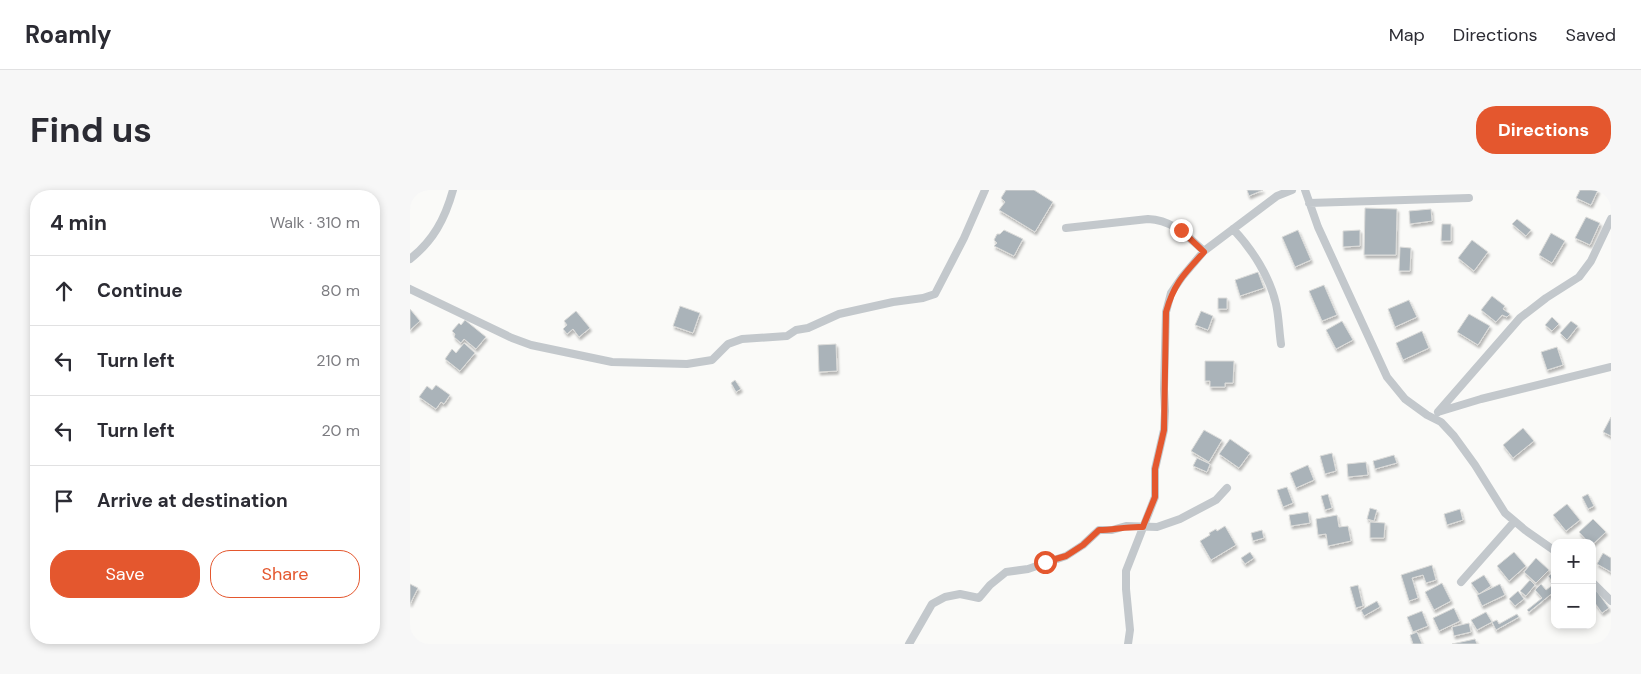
<!DOCTYPE html>
<html lang="en">
<head>
<meta charset="utf-8">
<style>
	:root { --surface:#fff; --page:#f7f7f7; --text:#2b2b33; --muted:#7c7c81; --line:#e1e1e2; --accent:#e4572e }
	body { margin:0; font-family:"DM Sans",sans-serif; background:var(--page); color:var(--text) }
	.controls { position:absolute; right:15px; bottom:15px; display:grid; overflow:hidden; border-radius:10px; box-shadow:0 2px 8px #0003 }
	.controls button { width:45px; height:45px; display:grid; place-items:center; padding:0; border:0; border-bottom:1px solid var(--line); background:var(--surface); color:var(--text); font:25px sans-serif }
	.stop { position:absolute; width:15px; height:15px; margin:-11px; border:4px solid #e4572e; border-radius:50%; background:#fff }
	.stop.end { background:#e4572e; border-color:#fff; box-shadow:0 1px 5px #0008 }
	.list { margin:0; padding:0; list-style:none }
	h2 { display:flex; justify-content:space-between; align-items:center; height:65px; margin:0; padding:0 20px; font-size:21px }
	h2 small { font-size:16px; font-weight:400; color:var(--muted) }
	.list li { display:grid; grid-template-columns:32px 1fr auto; gap:15px; align-items:center; box-sizing:border-box; height:70px; padding:0 20px; border-top:1px solid var(--line) }
	.list b { display:block; font-size:19px; white-space:nowrap }
	.list em { font-size:16px; font-style:normal; color:var(--muted) }
	.actions { display:flex; gap:10px; padding:15px 20px }
	.actions a { flex:1; padding:11px 0; border:1px solid var(--accent); border-radius:20px; text-align:center; font-size:18px; color:var(--accent) }
	.actions .main { background:var(--accent); color:#fff }
	.icon { flex:none; width:28px; height:28px; fill:none; stroke:currentColor; stroke-width:2; stroke-linecap:round; stroke-linejoin:round }
	.map { position:relative; flex:none; width:1201px; height:454px; overflow:hidden; border-radius:20px }
	header { display:flex; align-items:center; gap:30px; box-sizing:border-box; height:70px; padding:0 25px; background:var(--surface); border-bottom:1px solid var(--line) }
	header strong { font-size:24px }
	nav { display:flex; gap:28px; margin-inline-start:auto; font-size:18px }
	.intro { display:flex; align-items:center; justify-content:space-between; box-sizing:border-box; height:120px; padding:0 30px }
	h1 { margin:0; font-size:35px }
	.button { padding:12px 22px; border-radius:20px; background:var(--accent); color:#fff; font-size:18px; font-weight:700 }
	main { display:flex; gap:30px; padding:0 30px }
	aside { flex:1; background:var(--surface); border-radius:20px; box-shadow:0 2px 8px #0003 }
	.map>svg:first-child { display:block }
	.building { fill:#aab3b9; stroke:#dcdcda; filter:url(#shadow) }
	.lines { fill:none; stroke-linecap:round; stroke-linejoin:round }
	.minor { stroke:#c3c8cc; stroke-width:8 }
	.route { stroke:#e4572e; stroke-width:6 }
</style>
</head>
<body>
<header>
<strong>Roamly</strong>
<nav><a>Map</a><a>Directions</a><a>Saved</a></nav>
</header>
<div class="intro"><h1>Find us</h1><a class="button">Directions</a></div>
<main>
<aside>
<h2>4 min<small>Walk · 310 m</small></h2>
<ul class="list">
<li><svg class="icon" aria-label="ahead" viewBox="0 0 24 24"><path d="M12 20V5M6 11l6-6 6 6"/></svg><div><b>Continue</b></div><em>80 m</em></li>
<li><svg class="icon" aria-label="left" viewBox="0 0 24 24"><path d="M17 20v-9H6M10 6l-5 5 5 5"/></svg><div><b>Turn left</b></div><em>210 m</em></li>
<li><svg class="icon" aria-label="left" viewBox="0 0 24 24"><path d="M17 20v-9H6M10 6l-5 5 5 5"/></svg><div><b>Turn left</b></div><em>20 m</em></li>
<li><svg class="icon" aria-label="arrive" viewBox="0 0 24 24"><path d="M6 21V4h12l-3 4 3 4H6"/></svg><div><b>Arrive at destination</b></div></li>
</ul>
<div class="actions"><a class="main">Save</a><a>Share</a></div>
</aside>
<div class="map">
<svg width="1201" height="454" viewBox="0 0 1201 454">
	<defs>
		<filter id="shadow"><feDropShadow dx="1.5" dy="3" stdDeviation="1" flood-color="#0004"/></filter>
	</defs>
	<rect width="100%" height="100%" fill="#fafaf8"/>
	<path class="building" d="M596,0H624L643,12L625,42L589,20L595,12L591,8Z
		M837,0H853L839,6Z
		M1170,0H1188L1181,15L1166,8Z
		M955,18L987,19L986,65H954Z
		M1021,19L1022,31L1000,34L999,21Z
		M1176,27L1190,33L1180,55L1165,48Z
		M1107,29L1121,40L1116,46L1102,34Z
		M1032,34H1041V51H1031Z
		M594,40L613,49L604,66L584,56L587,53L584,50L587,44H590Z
		M888,40L901,70L885,77L872,47Z
		M950,40V56L933,57V41Z
		M1141,43L1155,51L1142,73L1129,65Z
		M1062,50L1078,62L1064,81L1048,68Z
		M990,57L1001,58L1000,81H989Z
		M848,82L854,98L830,106L825,90Z
		M914,95L927,125L912,131L899,101Z
		M1082,106L1095,116L1093,119L1100,124L1097,127L1092,125L1086,132L1071,120Z
		M808,108H817V119H808Z
		M999,110L1007,127L985,137L978,119Z
		M270,116L290,123L283,143L263,136Z
		M0,119L10,131L0,140Z
		M166,121L180,138L169,147L163,139L157,144L153,139L157,135L154,131Z
		M791,121L803,126L798,140L785,135Z
		M1059,124L1080,136L1068,155L1047,142Z
		M1142,127L1149,134L1142,141L1135,135Z
		M55,130L76,147L66,159L54,149L51,153L44,147L45,144L42,141L49,133L51,135Z
		M932,131L943,150L926,159L916,140Z
		M1161,131L1168,136L1157,150L1150,143Z
		M1012,141L1019,158L993,170L986,153Z
		M54,153L65,163L50,181L35,169L42,159L46,163Z
		M426,154L427,181L409,182L408,155Z
		M1147,157L1153,175L1137,180L1131,162Z
		M795,171H824L823,193H815V197H800V191H795Z
		M325,190L331,199L326,202L321,193Z
		M26,195L40,205L34,214L31,212L26,219L9,207L17,196L22,200Z
		M1201,227V246L1193,242Z
		M1113,238L1124,251L1103,268L1093,255Z
		M794,240L812,250L799,272L781,261Z
		M820,249L840,263L829,278L809,264Z
		M922,263L926,281L915,284L910,266Z
		M984,265L987,273L965,279L963,271Z
		M787,268L800,274L797,282L783,276Z
		M956,272L958,285L938,287L937,274Z
		M898,275L904,290L886,298L880,283Z
		M877,297L883,313L873,317L867,300Z
		M918,304L922,318L915,320L911,306Z
		M1178,304L1184,316L1178,319L1172,307Z
		M1157,314L1170,330L1156,341L1143,325Z
		M960,318L967,320L964,331L957,329Z
		M1050,319L1053,330L1037,335L1034,324Z
		M898,322L900,333L881,336L879,325Z
		M927,325L929,337L938,336L941,351L918,356L916,344L908,345L906,329Z
		M1183,329L1196,342L1182,355V353H1179L1169,342Z
		M960,332L975,333L974,348H960Z
		M815,336L826,355L801,370L790,351L800,345L799,343L806,339L807,341Z
		M852,340L854,348L843,351L841,343Z
		M840,362L844,368L835,374L831,368Z
		M1104,362L1116,376L1099,391L1087,376Z
		M1193,363L1201,368V382L1187,374Z
		M1126,368L1139,380L1126,393L1114,382Z
		M1022,375L1026,390L1016,393L1013,385L1002,388L1008,408L999,411L991,385Z
		M1144,382L1145,401L1119,422L1117,420L1132,408L1125,400L1131,394L1136,400L1144,394L1138,386Z
		M1074,385L1081,396L1069,404L1061,393Z
		M1120,390L1125,395L1116,406L1110,401Z
		M1032,393L1041,411L1024,420L1015,402Z
		M0,394L8,398L0,414Z
		M1090,394L1095,405L1072,416L1067,405Z
		M948,395L953,416L946,418L940,397Z
		M1186,400L1199,418L1192,423L1182,409V403Z
		M1108,401L1114,409L1105,416L1099,409Z
		M967,411L970,417L954,426L951,420Z
		M1044,418L1050,431L1029,441L1023,428Z
		M1012,421L1018,436L1003,442L997,427Z
		M1076,422L1082,432L1067,440L1061,430Z
		M1107,424L1109,427L1086,440L1082,432L1087,430L1089,434Z
		M1059,433L1061,442L1044,446L1042,437Z
		M1007,442L1012,454H1003L1000,445Z
		M1065,449L1067,454H1042Z"/>
	<g class="lines">
		<path class="minor" d="M895,0L908,37L977,187L995,209L1017,225L1031,232L1044,246L1065,275L1095,323L1115,340L1145,361
			M899,13L1059,8
			M656,38L738,29C763,30 777,46 794,61
			M823,39C842,59 860,87 866,114C869,127 869,141 871,154
			M0,69C23,51 35,29 43,0
			M0,99L102,148L121,155L202,172L277,174L302,170L318,154L332,149L377,146L386,140L398,138L429,124L483,112L513,108L525,104L554,48L575,0
			M1028,222L1110,128L1136,108L1169,87L1181,71L1201,29
			M1028,222L1071,209L1201,177
			M1051,392L1104,332
			M1182,392L1201,411
			M499,454L522,414L535,407L550,404L569,408L580,395L596,382L618,379L656,366L673,355L689,340H702L716,336L747,337L770,329L806,310L817,298
			M718,454L720,440L716,399V381L745,307V279L754,240L755,221L754,199L756,122L761,103L772,87L794,61L867,6L882,0"/>
	</g>
	<g class="lines">
		<path class="route" d="M635,372L656,366L673,355L689,340C704,340 717,336 733,337L734,334L745,307V279L754,240L756,122C764,93 775,83 794,62L771,40"/>
	</g>
</svg>
<div class="controls">
<button>+</button>
<button>−</button>
</div>
<div class="stop" style="left:635px;top:372px"></div>
<div class="stop end" style="left:771px;top:40px"></div>
</div>
</main>
</body>
</html>
